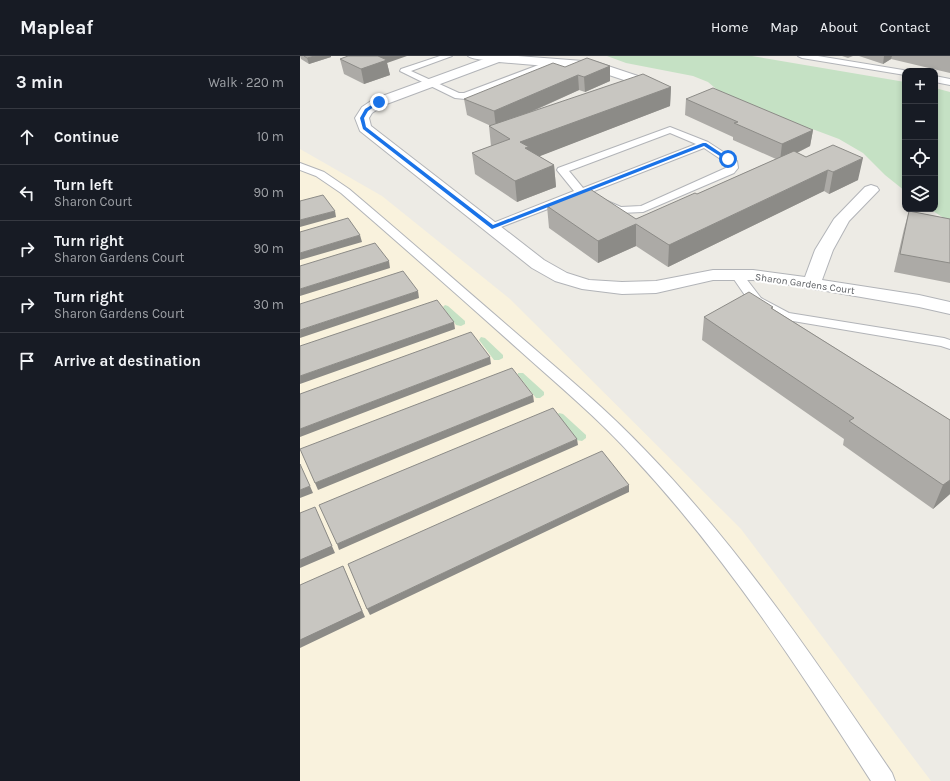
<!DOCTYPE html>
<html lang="en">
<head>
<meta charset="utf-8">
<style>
	:root { --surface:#171b24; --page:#242831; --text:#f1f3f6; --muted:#9ea1a6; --line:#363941 }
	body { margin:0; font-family:Karla,sans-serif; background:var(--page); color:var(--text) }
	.controls { position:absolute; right:12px; top:12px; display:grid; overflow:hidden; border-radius:8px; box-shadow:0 2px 6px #0003 }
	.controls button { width:36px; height:36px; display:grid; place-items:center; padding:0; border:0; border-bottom:1px solid var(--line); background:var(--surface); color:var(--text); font:20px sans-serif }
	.stop { position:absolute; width:12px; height:12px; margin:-9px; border:3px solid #1a73e8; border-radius:50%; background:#fff }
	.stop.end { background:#1a73e8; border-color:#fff; box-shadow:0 1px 4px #0008 }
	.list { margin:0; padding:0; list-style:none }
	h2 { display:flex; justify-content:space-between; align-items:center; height:52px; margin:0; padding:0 16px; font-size:17px }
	h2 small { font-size:13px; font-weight:400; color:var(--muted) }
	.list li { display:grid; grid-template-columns:26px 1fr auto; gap:12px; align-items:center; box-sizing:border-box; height:56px; padding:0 16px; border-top:1px solid var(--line) }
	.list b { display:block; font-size:15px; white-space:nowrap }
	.list p { margin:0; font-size:13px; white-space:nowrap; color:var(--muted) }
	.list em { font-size:13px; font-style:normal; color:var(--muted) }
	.icon { flex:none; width:22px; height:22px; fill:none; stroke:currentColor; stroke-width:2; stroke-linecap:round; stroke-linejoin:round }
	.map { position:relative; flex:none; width:650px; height:725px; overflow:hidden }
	header { display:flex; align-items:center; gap:24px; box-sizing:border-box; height:56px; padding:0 20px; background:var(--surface); border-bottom:1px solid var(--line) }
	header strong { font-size:19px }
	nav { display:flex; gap:22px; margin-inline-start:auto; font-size:14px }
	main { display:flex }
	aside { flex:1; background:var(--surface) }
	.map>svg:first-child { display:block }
	.commercial { fill:#f9f2dd }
	.green { fill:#c5e1c4 }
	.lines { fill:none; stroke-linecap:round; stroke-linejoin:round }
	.lane-casing { stroke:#b2b4b8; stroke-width:2 }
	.street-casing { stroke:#b2b4b8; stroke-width:2 }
	.lane { fill:#fff; fill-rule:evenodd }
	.street { fill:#fff; fill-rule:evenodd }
	.wall { fill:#acaaa6 }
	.shaded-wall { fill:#8c8b87 }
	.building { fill:#c8c6c1; stroke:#8c8b87 }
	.route { fill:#1a73e8 }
	.labels { text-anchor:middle; stroke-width:4; stroke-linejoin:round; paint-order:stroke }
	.far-street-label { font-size:10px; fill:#5c5f63; stroke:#fff }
</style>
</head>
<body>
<header>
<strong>Mapleaf</strong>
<nav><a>Home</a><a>Map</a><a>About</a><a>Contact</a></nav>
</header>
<main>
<aside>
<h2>3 min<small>Walk · 220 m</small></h2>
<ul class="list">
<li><svg class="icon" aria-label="ahead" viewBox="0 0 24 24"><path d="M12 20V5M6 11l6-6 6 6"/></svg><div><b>Continue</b></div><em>10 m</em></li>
<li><svg class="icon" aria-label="left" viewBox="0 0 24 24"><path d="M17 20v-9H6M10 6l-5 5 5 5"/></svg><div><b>Turn left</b><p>Sharon Court</p></div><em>90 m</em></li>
<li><svg class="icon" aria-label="right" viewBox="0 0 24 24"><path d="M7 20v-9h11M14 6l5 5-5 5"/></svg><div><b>Turn right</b><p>Sharon Gardens Court</p></div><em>90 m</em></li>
<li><svg class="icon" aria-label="right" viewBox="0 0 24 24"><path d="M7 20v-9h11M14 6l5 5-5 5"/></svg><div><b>Turn right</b><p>Sharon Gardens Court</p></div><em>30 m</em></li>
<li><svg class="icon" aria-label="arrive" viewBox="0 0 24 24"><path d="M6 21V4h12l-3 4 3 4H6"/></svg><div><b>Arrive at destination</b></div></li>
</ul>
</aside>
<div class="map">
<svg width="650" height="725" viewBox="0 0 650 725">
	<rect width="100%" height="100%" fill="#edebe5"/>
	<path class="commercial" d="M0,93L82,140L210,243L441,473L631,725H0Z"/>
	<path class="green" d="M307,0H452L605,26V135L585,119L563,97L539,83L515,74L485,66L421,37L408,26L393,20L326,7Z
		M635,32L650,36V166L630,153H635Z
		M145,249L148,250L165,265V268L161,270L156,269L143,251Z
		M181,281L185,282L203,299V302L199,304H194L179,284Z
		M218,317H223L244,336V339L240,342H236L218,319Z
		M259,357L263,358L286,379V382L282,385L276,384L258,358Z"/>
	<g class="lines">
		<g class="lane-casing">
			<path id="lane" d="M140,0H152L111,15L159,37H164L249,5H255L256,7L165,43L155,42L100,15L101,13Z
				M168,0H200L202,2C198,6 173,4 168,0Z
				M498,0H518L609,15H605V19L502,2Z
				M635,20L650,23V29L635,26Z
				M370,71L408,86L437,105L438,112L434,117L343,156L320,157L279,141L196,173H188L186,171L188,169L274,135L257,114L258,112ZM370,77L396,88L283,132L269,115ZM404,92L428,108V111L341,150L321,151L289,137Z
				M0,107L24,116L49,133C107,182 165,233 223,283C265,319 307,354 345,394C440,492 516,605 592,717L595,725H571C499,613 426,501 335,403C299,363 258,329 218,293C160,241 101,189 41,137L16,120L0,114Z
				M437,215L441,216L461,242L489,257L644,282L650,284V293L641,290L481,263L451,248L431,219L433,216Z"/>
		</g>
		<g class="street-casing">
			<path id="street" d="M192,0H218L296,6L356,26L357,29L356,32L351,33L294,14L199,6L84,49L72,57L69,62L71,70L244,204L267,217L289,224L322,226L356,225L413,214H453L505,221L515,194L534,163L565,131L571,129L577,131L579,134L549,165L533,194L522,224L619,239L650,246V258L619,251L474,226L453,224H413L356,237L322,238L282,233L255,225L232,212L60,75L55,62L62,51L74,43Z"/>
		</g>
		<use href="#lane" class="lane"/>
		<use href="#street" class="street"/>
	</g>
	<path class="wall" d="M0,0H31V1L9,8L1,3Z
		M542,0H553L548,2Z
		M559,0H650V17L591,3L583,8Z
		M40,3L87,7L90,19L64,28L44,18Z
		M310,10V25L285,36L279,34L227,58L371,31L370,50L239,100L254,109L256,131L217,146L175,118L172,97L191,90L189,70H191L167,59L164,43L265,11Z
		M386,43L513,74L510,90L497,97L558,124L529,138L524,135L368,211L336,190L298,207L249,172L247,150L336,163L397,138L476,103L433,84V81L385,59Z
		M609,155L650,163V227L594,216L604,173Z
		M473,251V253L650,364V438L633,453L543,389L544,383L402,284L404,261Z"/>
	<path class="shaded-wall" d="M15,0H31V1L9,8L7,2Z
		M71,0H107L87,7L90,19L64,28L61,13Z
		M584,0H592L591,3L583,8Z
		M310,10V25L285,36L284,21Z
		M278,19L279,34L196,71L194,55Z
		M371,31L370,50L230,104L220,86Z
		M513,74L510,90L480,105L482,88Z
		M563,102L558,124L529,138L533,116Z
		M254,109L256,131L217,146L215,125Z
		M528,114L524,135L368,211L369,189Z
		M35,155L36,161L0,171V164Z
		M336,168V190L298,207V185Z
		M60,179L62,186L0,204V197Z
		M89,205L90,212L0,240V233Z
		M118,235L119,242L0,282V274Z
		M154,266L155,273L0,328V320Z
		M190,301L191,308L0,381V373Z
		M233,339L234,346L18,434L15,427Z
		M277,383L278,389L39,494L37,488Z
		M650,424V438L633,453L643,429Z
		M329,429V436L70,559L67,553Z
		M10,430L13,437L0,442V434Z
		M18,458L35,497L0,512V504Z
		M43,510L65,561L0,592V584Z"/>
	<path class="building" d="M4,0H15L7,2Z
		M48,0H78L87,4L61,13L40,3Z
		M287,2L310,10L284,21L278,19L194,55L164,43L253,7L265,11Z
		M343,18L371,31L220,86L229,91L225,92L254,109L215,125L172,97L210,83L189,70Z
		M413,32L513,74L482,88L434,67L438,66L386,43Z
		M533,89L563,102L533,116L528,114L369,189L336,168L298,185L247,150L290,133L336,163L395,137L397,138L494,95L506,101Z
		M23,139L35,155L0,164V145Z
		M609,155L650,163V207L600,198Z
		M48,162L60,179L0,197V176Z
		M75,187L89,205L0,233V210Z
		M103,215L118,235L0,274V248Z
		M449,236L473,251L471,252L650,364V424L643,429L549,365L554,362L404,261Z
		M137,244L154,266L0,320V290Z
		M171,276L190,301L0,373V338Z
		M212,312L233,339L15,427L0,393Z
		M253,352L277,383L37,488L19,449Z
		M302,395L329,429L67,553L48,508Z
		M0,408L10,430L0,434Z
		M15,451L32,490L0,504V457Z
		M43,510L62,555L0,584V529Z"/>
	<path class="route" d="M78,45L81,46L68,55L64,62L66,71L193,169L403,87H406L430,103L426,104L404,90L192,173L63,73L60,62L65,53Z"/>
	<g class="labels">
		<g class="far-street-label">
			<text transform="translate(505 227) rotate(8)" y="4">Sharon Gardens Court</text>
		</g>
	</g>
</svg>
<div class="controls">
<button>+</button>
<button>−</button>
<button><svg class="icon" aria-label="locate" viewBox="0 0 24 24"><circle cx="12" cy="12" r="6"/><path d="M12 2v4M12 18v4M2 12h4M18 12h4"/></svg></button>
<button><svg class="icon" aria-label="layers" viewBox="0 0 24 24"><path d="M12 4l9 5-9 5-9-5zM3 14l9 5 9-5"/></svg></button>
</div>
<div class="stop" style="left:428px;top:103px"></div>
<div class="stop end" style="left:79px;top:46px"></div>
</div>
</main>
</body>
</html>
